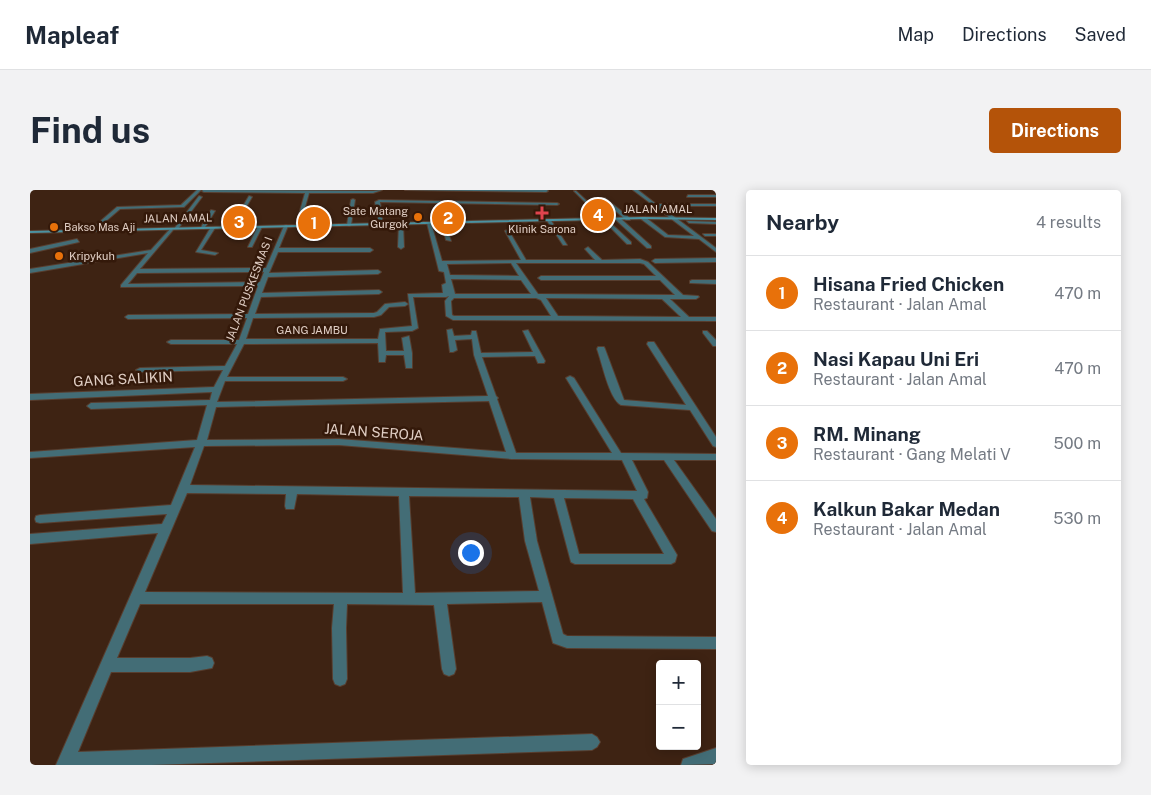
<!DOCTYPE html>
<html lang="en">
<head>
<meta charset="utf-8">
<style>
	:root { --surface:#fff; --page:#f2f2f3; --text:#1f2937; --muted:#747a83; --line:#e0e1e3; --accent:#b45309 }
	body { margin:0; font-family:"Public Sans",sans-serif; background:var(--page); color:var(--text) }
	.controls { position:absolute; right:15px; bottom:15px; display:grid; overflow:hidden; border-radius:5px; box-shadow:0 2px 12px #0003 }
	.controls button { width:45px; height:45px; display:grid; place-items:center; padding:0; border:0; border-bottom:1px solid var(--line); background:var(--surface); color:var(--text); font:25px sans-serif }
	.you { position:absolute; left:440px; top:362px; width:18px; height:18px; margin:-12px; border:4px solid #fff; border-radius:50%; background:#1a73e8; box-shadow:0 0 0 8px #1a73e833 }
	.badge { display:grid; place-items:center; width:32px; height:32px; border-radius:50%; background:var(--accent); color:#fff; font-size:16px; font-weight:700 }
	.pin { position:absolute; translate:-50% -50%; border:2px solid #fff; box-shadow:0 1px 5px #0006 }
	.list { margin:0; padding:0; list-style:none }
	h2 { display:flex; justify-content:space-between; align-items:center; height:65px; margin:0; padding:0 20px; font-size:21px }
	h2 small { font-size:16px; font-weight:400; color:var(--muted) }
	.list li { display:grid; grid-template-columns:32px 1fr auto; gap:15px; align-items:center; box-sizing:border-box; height:75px; padding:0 20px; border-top:1px solid var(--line) }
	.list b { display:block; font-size:19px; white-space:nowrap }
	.list p { margin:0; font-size:16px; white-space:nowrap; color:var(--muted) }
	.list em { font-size:16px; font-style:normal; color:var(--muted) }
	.map { position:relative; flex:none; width:686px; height:575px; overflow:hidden; border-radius:5px }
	header { display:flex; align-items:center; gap:30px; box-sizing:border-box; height:70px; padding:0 25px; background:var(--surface); border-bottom:1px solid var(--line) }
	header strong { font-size:24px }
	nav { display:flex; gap:28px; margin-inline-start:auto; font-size:18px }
	.intro { display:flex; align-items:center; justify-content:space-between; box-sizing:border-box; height:120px; padding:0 30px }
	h1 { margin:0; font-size:35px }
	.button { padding:12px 22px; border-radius:5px; background:var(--accent); color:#fff; font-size:18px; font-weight:700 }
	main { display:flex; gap:30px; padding:0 30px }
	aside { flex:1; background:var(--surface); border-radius:5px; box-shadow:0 2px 12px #0003 }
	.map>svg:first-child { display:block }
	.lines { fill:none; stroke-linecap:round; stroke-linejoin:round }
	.street-tunnel { stroke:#563d2e; stroke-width:4.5; stroke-dasharray:4.5 2.5; stroke-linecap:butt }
	.street-casing { stroke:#583e2f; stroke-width:2 }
	.secondary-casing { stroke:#583e2f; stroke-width:2 }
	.street { fill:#436d76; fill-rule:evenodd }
	.secondary { fill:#4b92a1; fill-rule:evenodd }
	.health-dot { fill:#e0444e; stroke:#34190a; stroke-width:2 }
	.food-dot { fill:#e8710a; stroke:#34190a; stroke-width:2 }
	.labels { text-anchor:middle; stroke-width:5; stroke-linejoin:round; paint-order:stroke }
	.far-street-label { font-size:11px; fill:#e0cec4; stroke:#34190a }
	.far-poi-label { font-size:11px; fill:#e0cec4; stroke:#34190a; text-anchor:start }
	.street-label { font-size:14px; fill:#e0cec4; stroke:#34190a }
</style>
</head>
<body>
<header>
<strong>Mapleaf</strong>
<nav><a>Map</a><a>Directions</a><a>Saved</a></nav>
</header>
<div class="intro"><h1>Find us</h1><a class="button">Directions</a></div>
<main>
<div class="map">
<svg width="686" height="575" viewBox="0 0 686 575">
	<rect width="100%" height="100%" fill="#3e2313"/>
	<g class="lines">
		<path class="street-tunnel" d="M480,37L482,41"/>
		<g class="street-casing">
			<path id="street" d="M167,0H171L154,17L90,19L63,42L59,41L87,17L151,15Z
				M173,0L343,1L352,0L343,3H279L270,35L268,36L266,35L275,3L174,2L172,1Z
				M375,0H517L518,1L516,2Z
				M603,0H608L626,14H686V16H630L686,58V62L669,49L635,47L611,29V27H615L638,45L664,46Z
				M544,1H546L601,52V54H597Z
				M658,5H686V7H657Z
				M169,6L172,7L148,39H144Z
				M219,6L222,7L204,38H200Z
				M573,8H575L600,28V30H596L573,10Z
				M323,9L325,10L321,35L319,36L317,35L321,10Z
				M349,10L527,13L529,14L527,15L350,12L353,34L351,35L349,34L345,12Z
				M181,20L185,21L174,39H170Z
				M586,28H590L621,56V58H617L586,30Z
				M516,29H520L537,55H533Z
				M657,31L686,32V34L659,33Z
				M371,32L373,33L374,57L371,59L368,57L369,33Z
				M399,32L401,33L412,71L491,70L475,41L477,40L479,41L496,70H565L555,59L558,57L572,70L610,69L618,72L653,105L668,106L669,107L666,109H640L659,127H686V131L423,130L416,126L415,111L419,106L416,107H383L388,138L382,141L355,142L356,161H374L372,148L379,146L382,163V178H376L374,165H356L355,172H349L348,153L214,154L197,187H313L317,189L313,191H195L187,212L458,206L444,165L442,149L425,150L427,160L423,162H420L417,140L422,139L424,146L441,145L442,141H446L451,163L503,162L493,141L498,140L515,171L514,173H508L505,166L452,167L466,206L468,208L467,209L486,263H582L536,188L540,186L544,188L591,263L686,264V270H644L686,329V342L682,341L634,270H602L618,302L617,308L614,309L647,365L645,372L641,374H545L541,372L524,308L500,307L507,351L533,444L537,446L686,447V459L537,458L523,453L512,412L417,414L426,479L424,484L419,486L414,484L412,479L404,415L317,414L316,438L317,489L315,494L310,496L305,494L303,489L302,438L304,414H110L87,468H160L177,466L182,468L184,473L182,478L160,482H81L48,562L562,544L567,547L570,552L567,557L562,560L121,575H26L128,343L0,354V344L132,334L137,324L10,333L6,332L5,329L6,326L10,325L141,315L165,257L0,268V262L167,250L177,215L61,219L57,216L61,213L180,210L182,202L0,210V204L184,197L193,180L110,182L106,180L110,178L195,176L207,154H141L137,152L141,150H209L217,128L98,129L95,127L98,125L218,124L228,96L91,97V95L118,63L0,83V79L121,60L141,38L143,40L110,79L236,78L254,36L256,35L258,36L249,58H340L343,60L340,62H248L239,83L348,80L351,82L348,84L238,87L232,103L349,100L352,102L349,104L231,107L225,124L344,123L347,122L355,114L375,112L378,114L375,116L359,117L351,125L344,127L223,128L216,149H348L350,139L382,136L378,104L413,103L412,95L416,93L414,82L409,81L397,33ZM481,73L489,86L420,85L417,74ZM486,73H610L614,74L626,86H511L508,88L511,90H630L645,105L508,104ZM234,82L230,92L98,94L107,83ZM421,89L491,90L501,104H425ZM424,108H506L511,110L521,126H424L422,125L421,111ZM516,108L632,109L651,127L528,126ZM459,211L476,262L309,249L177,250L186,217ZM309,255L482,269L592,270L607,301L160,295L174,256ZM157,303L256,304L255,316L256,319H264L267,304L369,306L373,403L115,402ZM379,306L489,307L495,351L509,401L385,403ZM534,308L603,309L634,364H549Z
				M411,32L415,33L421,51L416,50Z
				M228,36L232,37L222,57H218Z
				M181,37L185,38L171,60L188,63L185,65L166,62Z
				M673,44H686V46H675Z
				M47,49L49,52L0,63V59Z
				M686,68V72L625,73L622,71L625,69Z
				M662,90H686V94L660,93V91Z
				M673,141H677L686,150V156H683L673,143Z
				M618,152H624L686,247V257L683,256L660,220L591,215C579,209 572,172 567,159L568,157H574L575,159L594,210L656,215L617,154Z
				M686,558V574L651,575L653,569Z"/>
		</g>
		<g class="secondary-casing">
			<path id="secondary" d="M613,27L686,28V30L613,29L0,43V41Z"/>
		</g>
		<use href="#street" class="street"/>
		<use href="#secondary" class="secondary"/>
	</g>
	<path class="health-dot" d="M509.5 15.5h5v5h5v5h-5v5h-5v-5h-5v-5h5z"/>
	<g class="food-dot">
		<circle cx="388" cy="27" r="5"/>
		<circle cx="24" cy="37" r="5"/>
		<circle cx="29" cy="66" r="5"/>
	</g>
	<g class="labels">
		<g class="far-street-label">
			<text x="628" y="23">JALAN AMAL</text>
			<text transform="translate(148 28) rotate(-1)" y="4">JALAN AMAL</text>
			<text transform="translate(219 99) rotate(-69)" y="4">JALAN PUSKESMAS I</text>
			<text x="282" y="144">GANG JAMBU</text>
		</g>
		<g class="far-poi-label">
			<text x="378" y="25" text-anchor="end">Sate Matang<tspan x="378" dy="13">Gurgok</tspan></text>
			<text x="34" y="41">Bakso Mas Aji</text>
			<text x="512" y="43" text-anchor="middle">Klinik Sarona</text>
			<text x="39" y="70">Kripykuh</text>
		</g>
		<g class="street-label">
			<text transform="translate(93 189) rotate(-3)" y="5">GANG SALIKIN</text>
			<text transform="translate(344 242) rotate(4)" y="5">JALAN SEROJA</text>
		</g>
	</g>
</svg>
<div class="controls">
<button>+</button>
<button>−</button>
</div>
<div class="you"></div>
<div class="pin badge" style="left:284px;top:33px;background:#e8710a">1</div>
<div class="pin badge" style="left:418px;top:28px;background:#e8710a">2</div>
<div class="pin badge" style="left:209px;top:32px;background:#e8710a">3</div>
<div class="pin badge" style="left:568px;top:25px;background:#e8710a">4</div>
</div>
<aside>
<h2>Nearby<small>4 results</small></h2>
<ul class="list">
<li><span class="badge" style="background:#e8710a">1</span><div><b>Hisana Fried Chicken</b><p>Restaurant · Jalan Amal</p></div><em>470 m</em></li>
<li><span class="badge" style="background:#e8710a">2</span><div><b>Nasi Kapau Uni Eri</b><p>Restaurant · Jalan Amal</p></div><em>470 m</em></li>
<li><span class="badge" style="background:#e8710a">3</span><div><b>RM. Minang</b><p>Restaurant · Gang Melati V</p></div><em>500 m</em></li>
<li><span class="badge" style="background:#e8710a">4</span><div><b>Kalkun Bakar Medan</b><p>Restaurant · Jalan Amal</p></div><em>530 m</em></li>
</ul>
</aside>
</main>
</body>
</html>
